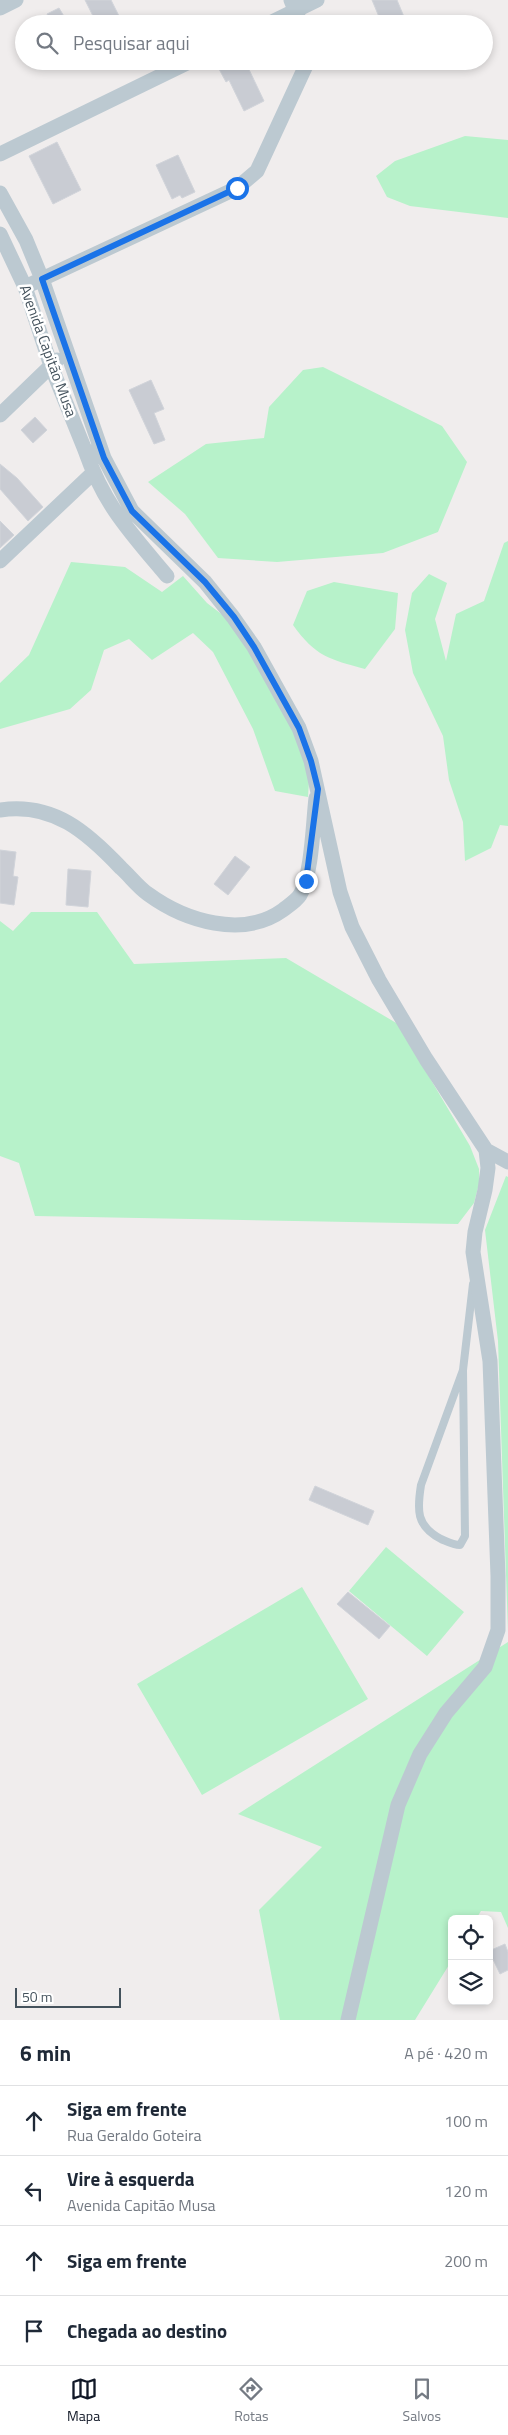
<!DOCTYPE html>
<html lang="pt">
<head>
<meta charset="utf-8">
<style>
	:root { --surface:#fff; --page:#f6f6f7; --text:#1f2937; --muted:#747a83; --line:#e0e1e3; --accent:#111827 }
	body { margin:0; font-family:"Titillium Web",sans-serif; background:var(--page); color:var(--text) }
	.controls { position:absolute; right:15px; bottom:15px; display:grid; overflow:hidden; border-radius:8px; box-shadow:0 2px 8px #0003 }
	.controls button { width:45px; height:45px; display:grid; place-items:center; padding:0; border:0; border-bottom:1px solid var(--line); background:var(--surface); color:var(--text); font:25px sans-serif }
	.scale { position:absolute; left:15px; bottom:12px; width:106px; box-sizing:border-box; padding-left:5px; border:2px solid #44525c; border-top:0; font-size:14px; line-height:18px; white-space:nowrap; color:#44525c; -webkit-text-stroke:4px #fff; paint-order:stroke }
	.stop { position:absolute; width:15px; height:15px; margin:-11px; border:4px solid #1a73e8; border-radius:50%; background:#fff }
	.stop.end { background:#1a73e8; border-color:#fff; box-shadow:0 1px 5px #0008 }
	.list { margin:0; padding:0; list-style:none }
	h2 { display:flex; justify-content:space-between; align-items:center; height:65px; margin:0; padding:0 20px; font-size:21px }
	h2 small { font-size:16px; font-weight:400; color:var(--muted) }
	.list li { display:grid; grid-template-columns:32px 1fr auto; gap:15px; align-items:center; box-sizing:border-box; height:70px; padding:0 20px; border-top:1px solid var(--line) }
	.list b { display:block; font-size:19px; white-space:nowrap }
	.list p { margin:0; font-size:16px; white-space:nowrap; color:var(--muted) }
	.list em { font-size:16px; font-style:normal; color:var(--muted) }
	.icon { flex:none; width:28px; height:28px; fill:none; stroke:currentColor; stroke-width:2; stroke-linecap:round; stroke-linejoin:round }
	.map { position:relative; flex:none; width:508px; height:2020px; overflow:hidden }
	.search { position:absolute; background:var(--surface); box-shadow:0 2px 8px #0003; left:15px; right:15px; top:15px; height:55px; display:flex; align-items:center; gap:12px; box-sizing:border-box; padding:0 18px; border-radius:28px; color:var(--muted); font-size:19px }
	.sheet { height:345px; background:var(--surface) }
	nav { display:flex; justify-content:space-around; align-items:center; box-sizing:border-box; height:70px; border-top:1px solid var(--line); background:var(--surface); font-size:14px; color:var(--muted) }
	nav a { display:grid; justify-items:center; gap:2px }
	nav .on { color:var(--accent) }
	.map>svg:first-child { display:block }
	.green { fill:#b7f2ca }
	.building { fill:#c9ccd3; stroke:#d1d4da }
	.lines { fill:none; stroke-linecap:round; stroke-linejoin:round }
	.service { stroke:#bcc9d1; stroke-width:8 }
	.minor { stroke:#bcc9d1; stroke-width:15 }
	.route { stroke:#1a73e8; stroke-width:6 }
	.labels { text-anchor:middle; stroke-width:5; stroke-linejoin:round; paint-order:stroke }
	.street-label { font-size:15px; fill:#44525c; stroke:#fff }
</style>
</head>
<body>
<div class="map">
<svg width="508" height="2020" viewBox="0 0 508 2020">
	<rect width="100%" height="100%" fill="#f0eded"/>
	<path class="green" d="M465,136L508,140V218L410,206L387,197L376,176L395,161Z
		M323,367L442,426L467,462L438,532L383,553L277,562L218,558L185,514L148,482L206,444L264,438L269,407L303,370Z
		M508,541V826L500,825L491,848L465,861L463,822L449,780L443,736L413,673L405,630L412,593L429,574L447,583L435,619L446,661L456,614L484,601L504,543Z
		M71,562L125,567L162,592L183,576L207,603L233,623L290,718L310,766L308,797L275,791L253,729L213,652L193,633L152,660L129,639L104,650L91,690L70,709L0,729V683L29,655Z
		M334,582L398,593L395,629L365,669C329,659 316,657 293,625L307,591Z
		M31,912H97L134,964L286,958L398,1024L470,1146L479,1169V1184L474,1203L458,1224L35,1216L19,1163L0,1156V921L13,931Z
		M506,1176L508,1177V1632L498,1341L485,1230Z
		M386,1547L464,1612L427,1656L349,1591Z
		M302,1587L368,1699L202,1795L137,1684Z
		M508,1642V1928L501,1912L481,1911L476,1919H452V1960L415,2020H280L259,1910L322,1847L238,1814Z"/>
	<path class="building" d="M85,0H111L121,20L113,24H97Z
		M372,0H397L407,24H382Z
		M59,8L65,18L52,24L47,14Z
		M235,61H245L264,101L244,111L229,80L226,82L219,69Z
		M57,142L81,190L53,204L29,156Z
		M178,155L195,192L182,198L180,195L172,199L156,165Z
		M151,380L164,409L154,413L165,440L154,444L129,390Z
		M35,417L47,430L33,443L21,430Z
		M0,464L17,478L43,507L28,521L0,489Z
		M0,521L14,535L0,548Z
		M0,850L16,852L13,876L18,877L14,905L0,903Z
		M235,856L250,867L228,895L214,884Z
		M68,869L91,871L88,907L66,905Z
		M315,1486L374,1511L368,1525L309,1500Z
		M348,1592L390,1626L379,1639L337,1604Z
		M505,1944L508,1952V1970L500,1974L489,1951Z"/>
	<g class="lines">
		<path class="service" d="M463,1370L421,1485C417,1510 416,1526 441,1539C448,1542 453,1545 460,1545L465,1536L463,1370L473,1284"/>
		<path class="minor" d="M291,0L301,24
			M0,8L16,0
			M268,24L317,0
			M0,154L191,61
			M0,193L26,240L42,279L104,458L132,511L205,582L233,617L254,647L299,728L311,761L340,892L352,927L379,980L426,1059L486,1150L508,1162
			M0,234L25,287L51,366L85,450L104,458
			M25,287L237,188L257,171L308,61
			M0,415L57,360
			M85,450C104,505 130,532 167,576
			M0,561L93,473
			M0,810C53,802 87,832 121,868C130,876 138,887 148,894C185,921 243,939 283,910C288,906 296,901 300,895C312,875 313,823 316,798
			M348,2020L398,1805L420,1754L446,1713L485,1667L498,1630V1576L490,1361L473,1252L475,1232L485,1190L488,1168L486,1150"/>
	</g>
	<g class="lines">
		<path class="route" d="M237,188L42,279L104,458L132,511L205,582L234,617L254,647L299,728L311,761L318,789L306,881"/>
	</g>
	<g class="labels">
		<g class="street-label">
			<text transform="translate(48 351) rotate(70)" y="5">Avenida Capitão Musa</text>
		</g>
	</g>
</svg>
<div class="controls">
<button><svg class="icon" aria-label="locate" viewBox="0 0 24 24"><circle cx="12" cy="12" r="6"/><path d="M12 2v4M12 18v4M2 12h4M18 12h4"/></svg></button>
<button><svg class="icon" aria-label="layers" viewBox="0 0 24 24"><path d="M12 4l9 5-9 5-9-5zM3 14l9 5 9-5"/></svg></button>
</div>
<div class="scale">50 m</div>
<div class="stop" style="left:237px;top:188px"></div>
<div class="stop end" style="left:306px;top:881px"></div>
<div class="search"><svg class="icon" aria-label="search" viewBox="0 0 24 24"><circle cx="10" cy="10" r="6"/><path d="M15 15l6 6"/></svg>Pesquisar aqui</div>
</div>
<section class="sheet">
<h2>6 min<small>A pé · 420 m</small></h2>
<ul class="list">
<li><svg class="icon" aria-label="ahead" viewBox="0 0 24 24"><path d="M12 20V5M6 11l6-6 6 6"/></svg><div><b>Siga em frente</b><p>Rua Geraldo Goteira</p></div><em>100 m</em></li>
<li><svg class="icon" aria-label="left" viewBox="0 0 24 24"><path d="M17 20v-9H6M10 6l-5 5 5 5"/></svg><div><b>Vire à esquerda</b><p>Avenida Capitão Musa</p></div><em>120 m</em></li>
<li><svg class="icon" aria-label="ahead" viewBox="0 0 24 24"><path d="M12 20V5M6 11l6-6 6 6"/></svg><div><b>Siga em frente</b></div><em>200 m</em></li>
<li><svg class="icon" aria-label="arrive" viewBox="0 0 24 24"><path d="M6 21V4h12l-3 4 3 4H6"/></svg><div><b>Chegada ao destino</b></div></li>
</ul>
</section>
<nav>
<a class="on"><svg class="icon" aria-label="map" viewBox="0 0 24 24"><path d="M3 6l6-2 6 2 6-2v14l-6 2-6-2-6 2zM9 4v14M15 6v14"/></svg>Mapa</a>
<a><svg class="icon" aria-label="directions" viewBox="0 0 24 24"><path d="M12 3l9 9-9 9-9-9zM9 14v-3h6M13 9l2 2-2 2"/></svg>Rotas</a>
<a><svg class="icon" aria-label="saved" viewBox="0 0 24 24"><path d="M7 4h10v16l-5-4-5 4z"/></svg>Salvos</a>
</nav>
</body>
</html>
